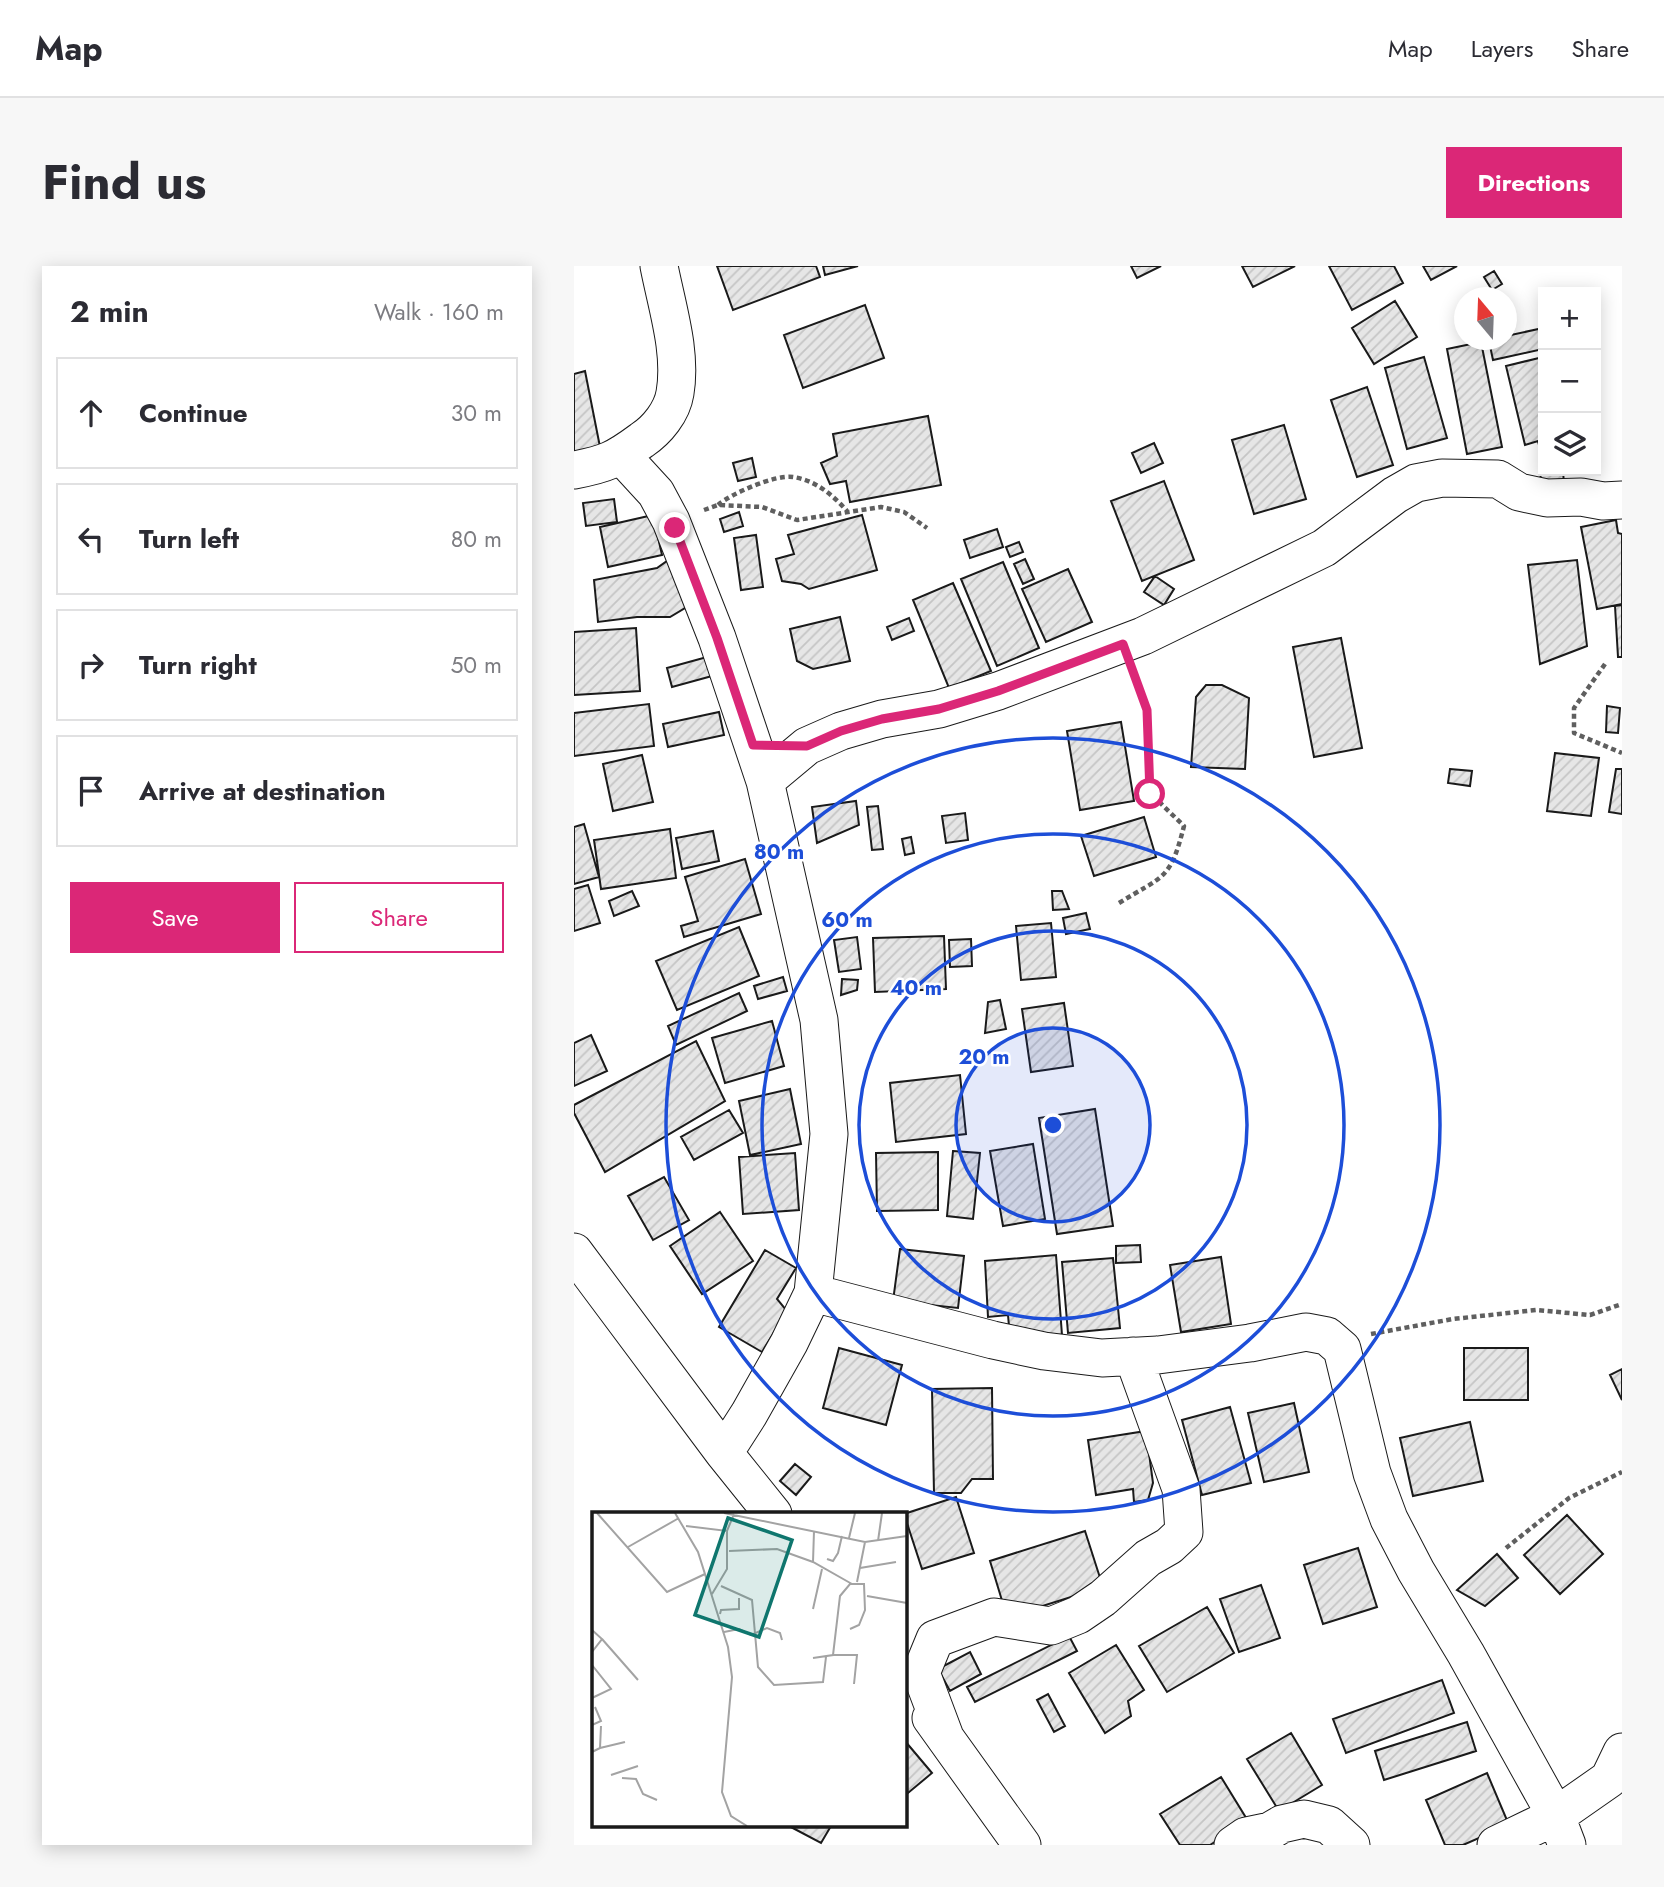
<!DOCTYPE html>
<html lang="en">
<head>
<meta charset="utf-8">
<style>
	:root { --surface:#fff; --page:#f7f7f7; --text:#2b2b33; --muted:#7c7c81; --line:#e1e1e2; --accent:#db2777 }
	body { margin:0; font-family:Jost,sans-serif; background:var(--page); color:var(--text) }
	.controls { position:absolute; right:21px; top:21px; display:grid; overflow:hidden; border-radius:0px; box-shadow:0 4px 18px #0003 }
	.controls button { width:63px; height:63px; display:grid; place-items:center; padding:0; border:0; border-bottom:2px solid var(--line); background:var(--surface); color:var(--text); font:35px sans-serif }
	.compass { position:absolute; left:880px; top:21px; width:63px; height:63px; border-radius:50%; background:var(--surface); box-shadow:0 4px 18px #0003; rotate:341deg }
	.stop { position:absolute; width:21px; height:21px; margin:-16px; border:5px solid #db2777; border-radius:50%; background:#fff }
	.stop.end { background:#db2777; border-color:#fff; box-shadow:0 2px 7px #0008 }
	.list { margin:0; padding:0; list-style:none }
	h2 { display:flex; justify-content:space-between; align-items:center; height:91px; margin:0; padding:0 28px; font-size:30px }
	h2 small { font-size:23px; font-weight:400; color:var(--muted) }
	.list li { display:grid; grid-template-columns:46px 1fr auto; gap:21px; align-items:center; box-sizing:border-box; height:112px; margin:0 14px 14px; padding:0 14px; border:2px solid var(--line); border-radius:0px }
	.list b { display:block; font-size:26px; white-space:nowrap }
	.list em { font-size:23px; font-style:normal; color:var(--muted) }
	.actions { display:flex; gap:14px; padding:21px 28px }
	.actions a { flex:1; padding:16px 0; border:2px solid var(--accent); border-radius:0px; text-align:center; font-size:24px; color:var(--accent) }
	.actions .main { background:var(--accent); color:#fff }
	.icon { flex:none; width:38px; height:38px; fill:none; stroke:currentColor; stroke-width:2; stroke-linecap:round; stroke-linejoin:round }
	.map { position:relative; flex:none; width:1048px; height:1579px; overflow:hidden; border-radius:0px }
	header { display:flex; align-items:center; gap:42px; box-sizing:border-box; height:98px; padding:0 35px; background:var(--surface); border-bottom:2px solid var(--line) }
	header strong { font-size:33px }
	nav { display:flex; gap:38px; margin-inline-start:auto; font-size:24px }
	.intro { display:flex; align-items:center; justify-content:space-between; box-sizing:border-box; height:168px; padding:0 42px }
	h1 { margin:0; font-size:49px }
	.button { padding:18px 32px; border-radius:0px; background:var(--accent); color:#fff; font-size:24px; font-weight:700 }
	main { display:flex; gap:42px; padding:0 42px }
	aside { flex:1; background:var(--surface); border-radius:0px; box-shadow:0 4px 18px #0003 }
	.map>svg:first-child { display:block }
	.building { fill:url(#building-hatch); stroke:#1a1a1a; stroke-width:2 }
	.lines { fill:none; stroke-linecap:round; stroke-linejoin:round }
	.minor-casing { stroke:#1a1a1a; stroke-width:39 }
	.path { stroke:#5f5f5f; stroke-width:4.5; stroke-dasharray:5 3.5; stroke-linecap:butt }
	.minor { stroke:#fff; stroke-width:37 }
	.route { stroke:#db2777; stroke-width:9 }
	.ring { fill:none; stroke:#1d4ed8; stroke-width:3.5 }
	.inset-road { fill:none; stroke:#a3a3a3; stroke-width:2 }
	.view { fill:#0f766e; fill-opacity:0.15; stroke:#0f766e; stroke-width:3.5 }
	.inset-edge { fill:none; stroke:#1a1a1a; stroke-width:3.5 }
	.centre { fill:#1d4ed8; stroke:#fff; stroke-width:3.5 }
	.ring-label { font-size:21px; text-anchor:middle; font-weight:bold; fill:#1d4ed8; stroke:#fff; stroke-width:5; stroke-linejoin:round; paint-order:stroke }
</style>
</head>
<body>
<header>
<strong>Map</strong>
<nav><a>Map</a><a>Layers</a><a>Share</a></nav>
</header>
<div class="intro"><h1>Find us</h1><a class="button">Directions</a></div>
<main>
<aside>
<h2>2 min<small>Walk · 160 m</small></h2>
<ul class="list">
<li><svg class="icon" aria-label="ahead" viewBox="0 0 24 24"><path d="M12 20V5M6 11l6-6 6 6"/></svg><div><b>Continue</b></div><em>30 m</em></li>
<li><svg class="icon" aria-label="left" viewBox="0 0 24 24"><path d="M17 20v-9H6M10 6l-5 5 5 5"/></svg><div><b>Turn left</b></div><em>80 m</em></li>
<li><svg class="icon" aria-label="right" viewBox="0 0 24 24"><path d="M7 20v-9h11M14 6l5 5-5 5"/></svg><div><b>Turn right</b></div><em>50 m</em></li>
<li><svg class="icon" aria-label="arrive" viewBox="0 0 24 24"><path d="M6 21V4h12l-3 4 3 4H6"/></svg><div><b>Arrive at destination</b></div></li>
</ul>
<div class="actions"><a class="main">Save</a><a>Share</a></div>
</aside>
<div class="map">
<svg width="1048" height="1579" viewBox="0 0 1048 1579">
	<defs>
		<pattern id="building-hatch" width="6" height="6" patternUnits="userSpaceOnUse" patternTransform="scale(1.75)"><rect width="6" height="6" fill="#e6e6e6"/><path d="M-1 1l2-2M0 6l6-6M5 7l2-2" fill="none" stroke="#c5c5c5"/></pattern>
	</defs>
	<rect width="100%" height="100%" fill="#fff"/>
	<path class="building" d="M143,0H242L246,11L159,44Z
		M249,0H284L251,9Z
		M557,0H587L563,12Z
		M668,0H721L679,21Z
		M755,0H820L829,17L778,44Z
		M849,0H883L857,14Z
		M920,5L928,18L918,24L910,11Z
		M821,35L843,71L800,98L778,62Z
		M291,39L310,92L229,122L210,69Z
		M969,62V83L919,94L915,75L932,74V70Z
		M907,76L928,181L893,188L873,83Z
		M850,91L873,172L833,183L811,102Z
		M969,91V186L967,187L964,175L951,179L932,100Z
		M11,105L27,186L0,191V108Z
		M793,121L819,199L783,211L757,134Z
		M354,150L367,219L276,236L272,215L256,218L247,197L263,190L259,168Z
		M710,159L732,233L680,248L658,174Z
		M580,177L589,197L567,207L558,187Z
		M178,192L182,211L164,215L159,197Z
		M969,199V205H989L990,218L967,220L966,200Z
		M590,215L620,294L568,315L537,235Z
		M40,233L43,256L12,260L9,237Z
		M165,246L169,260L150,266L146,253Z
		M79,249L88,289L34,301L26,261Z
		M288,249L303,304L235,323L227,318L208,315L202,293L220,288L214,269Z
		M1042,254L1044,267L1048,268V338L1023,343L1007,261Z
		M423,263L429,281L396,292L390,274Z
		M182,269L189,321L167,324L160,272Z
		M445,276L449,286L436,291L432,281Z
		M100,293L116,339L96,351H63L24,356L20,314L83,302L93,295Z
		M451,293L460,313L449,318L440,298Z
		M1003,294L1013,380L966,398L954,299Z
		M429,296L465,382L423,400L387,313Z
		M494,303L518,356L472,376L448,323Z
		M581,310L600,323L590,339L570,326Z
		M379,317L417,405L375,422L339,334Z
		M1048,339V391H1044L1041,340Z
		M266,351L276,395L239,403L223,395L216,363Z
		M335,352L340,365L318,374L313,361Z
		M62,362L66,425L0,429V366Z
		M767,372L788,482L740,491L719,381Z
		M133,391L138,410L98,421L93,402Z
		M632,419H648L675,432L671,503L617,501L622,431Z
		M75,438L80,480L0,490V447Z
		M1033,440L1046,442L1044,467L1032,466Z
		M145,446L150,469L94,481L89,458Z
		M547,456L560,535L506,544L493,465Z
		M981,487L1025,492L1017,550L973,545Z
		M68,489L79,536L39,545L29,498Z
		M876,503L898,505L896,520L874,517Z
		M1042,503H1048V548L1035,546Z
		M282,535L285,559L243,577L238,541Z
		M304,540L309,583L298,584L293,541Z
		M391,547L394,574L372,577L368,550Z
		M570,551L582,591L520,610L507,570Z
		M10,558L25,611L0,618V561Z
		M96,563L102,612L27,623L20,574Z
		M139,565L145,595L108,603L102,572Z
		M337,571L340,587L331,589L328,573Z
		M171,593L187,648L110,671L107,660L124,655L111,611Z
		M14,619L26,657L0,665V623Z
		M58,625L65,640L40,650L35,635Z
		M478,625H488L495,643L479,644Z
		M512,647L516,663L492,668L489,652Z
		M477,657L482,711L447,714L442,660Z
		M165,661L185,710L103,744L82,695Z
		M370,670L372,723L301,726L299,672Z
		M283,671L287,703L265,706L260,674Z
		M397,673L398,700L376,701L375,674Z
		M209,711L213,725L184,733L180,720Z
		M268,713L284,714L283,724L267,729Z
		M165,727L173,745L102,779L94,760Z
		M426,734L432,763L411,767L414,736Z
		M490,737L499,800L457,806L448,743Z
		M198,755L210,800L151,817L138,772Z
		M17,769L33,805L0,820V777Z
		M122,775L151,835L31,906L0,847V839Z
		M386,809L392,868L322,876L316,817Z
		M216,823L227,878L176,889L165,835Z
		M521,843L539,960L483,968L465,852Z
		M155,844L169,867L120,894L107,871Z
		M459,878L471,953L429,960L416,885Z
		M379,885L406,887L399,953L373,950Z
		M364,886V944L303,945L302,887Z
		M221,887L225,944L169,948L165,891Z
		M90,911L115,954L79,974L54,930Z
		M146,946L179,995L128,1028L96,980Z
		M566,979L567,996L542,997V980Z
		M326,983L390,990L384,1042L319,1035Z
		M191,984L222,1002L203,1033L213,1045L188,1086L145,1061Z
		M482,989L488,1069L436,1072L434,1049L414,1051L411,995Z
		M647,991L657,1058L607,1066L596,999Z
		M539,992L546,1062L494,1067L488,996Z
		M265,1082L328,1099L312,1159L249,1142Z
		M890,1082H954V1134H890Z
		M1048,1103V1134L1036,1109Z
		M418,1122L419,1213H398L387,1227H360L358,1123Z
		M720,1137L735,1206L690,1216L674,1147Z
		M656,1141L677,1217L628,1229L608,1154Z
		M896,1156L909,1215L839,1230L826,1172Z
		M572,1165L579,1217L574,1234L560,1236L559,1223L522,1229L514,1174Z
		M221,1198L237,1211L222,1229L206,1215Z
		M382,1231L400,1287L348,1303L330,1248Z
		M993,1249L1029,1288L986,1328L950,1289Z
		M511,1265L529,1321L433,1351L416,1295Z
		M784,1282L803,1341L749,1358L730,1299Z
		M923,1288L944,1312L911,1340L883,1324Z
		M687,1319L706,1372L665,1386L646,1333Z
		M633,1341L660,1387L593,1426L565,1380Z
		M495,1370L503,1385L401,1436L393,1421Z
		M542,1379L570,1424L554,1435L557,1450L531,1467L495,1407Z
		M396,1386L407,1408L376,1425L364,1403Z
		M868,1414L880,1447L772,1487L759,1453Z
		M474,1428L491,1460L480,1466L463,1434Z
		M893,1456L902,1485L810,1514L801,1485Z
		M717,1467L748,1519L705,1545L673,1493Z
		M331,1475L358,1507L334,1527L331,1524Z
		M913,1507L935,1559L889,1579H871L852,1534Z
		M647,1511L674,1555L636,1579H606L586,1548Z
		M215,1560H257L247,1577Z"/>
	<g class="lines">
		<g class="minor-casing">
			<path id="minor" d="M48,190L82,227L97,255L143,372L191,515L245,754L255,868L239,1027L215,1077L175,1148L150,1187
				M0,204C32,198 41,194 68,174C83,164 98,146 101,127C108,86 93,41 85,0
				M191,515L233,480L267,465L308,453L365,443L424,425L569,370L750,282L821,229L842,217L868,212L924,213L945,226L973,232L1007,231L1029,235L1048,234
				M0,986L150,1187L199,1248
				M239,1027L419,1074L470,1085L528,1092L584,1089L676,1077L732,1066L753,1070L768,1083L798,1207L815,1253L842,1305L892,1388L982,1550L993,1579
				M357,1452L448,1579
				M371,1471L347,1407L361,1373L420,1351L477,1360L504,1349L529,1332L574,1292L595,1280L610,1266L607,1223L559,1090
				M659,1579L672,1570L696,1565L708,1558L730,1553L755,1559L777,1579
				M922,1579L982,1550L1035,1513L1048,1486"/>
		</g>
		<path class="path" d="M144,239C156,228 202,208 219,211C241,214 259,229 273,245
			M130,244L144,239L188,241L223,254L307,241L330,246L353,262
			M1031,398L1000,442V467L1048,487
			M545,637C590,609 596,615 610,560L577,528L573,444L560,409
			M797,1068L879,1053L962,1044L1016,1049L1048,1038
			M932,1282L995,1232L1048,1206"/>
		<use href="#minor" class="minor"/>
	</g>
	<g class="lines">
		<path class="route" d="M101,262L143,372L179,479L233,480L267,465L308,453L365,443L424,425L549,378L573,444L576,528"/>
	</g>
	<circle cx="479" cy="859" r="97" fill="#1d4ed8" fill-opacity=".12"/>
	<g class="ring">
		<circle cx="479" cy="859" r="97"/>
		<circle cx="479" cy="859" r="194"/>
		<circle cx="479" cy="859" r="291"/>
		<circle cx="479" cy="859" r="387"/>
	</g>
	<g transform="translate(18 1246)">
		<rect width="315" height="315" fill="#fff"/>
		<path class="inset-road" d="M5,1L75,80L113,62M83,1L106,40L136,135L140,165L130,280L139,304L155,314M132,1L273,30L315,24M94,14L135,19L142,2M257,26L263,1M286,29L290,1M36,35L87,6M137,39L185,37L221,50L260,72M235,47L241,49L246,41L250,24M221,50L222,19M268,56L304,50M265,70L273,30M129,74L160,88L166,155L182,173L231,170L234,145M120,82L135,57V19M275,84L315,91M221,97L230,57M128,102L129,98L147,97V86M0,118L10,127L0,140M132,120L147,117L159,123L175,116L188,121L190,128M10,127L46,168M241,143H265L262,172M221,146L241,143L248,84L258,72H272L273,98L267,113L258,117M0,153L19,177L0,186M0,213L9,209L3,195M8,236L33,230M0,240L8,236L9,214M19,263L46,254M30,266L44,267L51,282L65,288"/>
		<path class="view" d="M136,6L200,28L167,125L103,103Z"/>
		<rect width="315" height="315" class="inset-edge"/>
	</g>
	<circle cx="479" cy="859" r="10" class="centre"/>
	<g class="ring-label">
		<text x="205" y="593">80 m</text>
		<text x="273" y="661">60 m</text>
		<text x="342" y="729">40 m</text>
		<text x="410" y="798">20 m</text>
	</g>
</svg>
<div class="controls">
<button>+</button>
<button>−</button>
<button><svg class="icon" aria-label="layers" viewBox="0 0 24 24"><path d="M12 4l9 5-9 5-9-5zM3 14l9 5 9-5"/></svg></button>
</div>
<svg class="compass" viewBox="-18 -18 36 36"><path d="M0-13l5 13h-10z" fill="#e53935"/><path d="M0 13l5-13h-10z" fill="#7c7c81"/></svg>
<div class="stop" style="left:576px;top:528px"></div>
<div class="stop end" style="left:101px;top:262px"></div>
</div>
</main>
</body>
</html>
